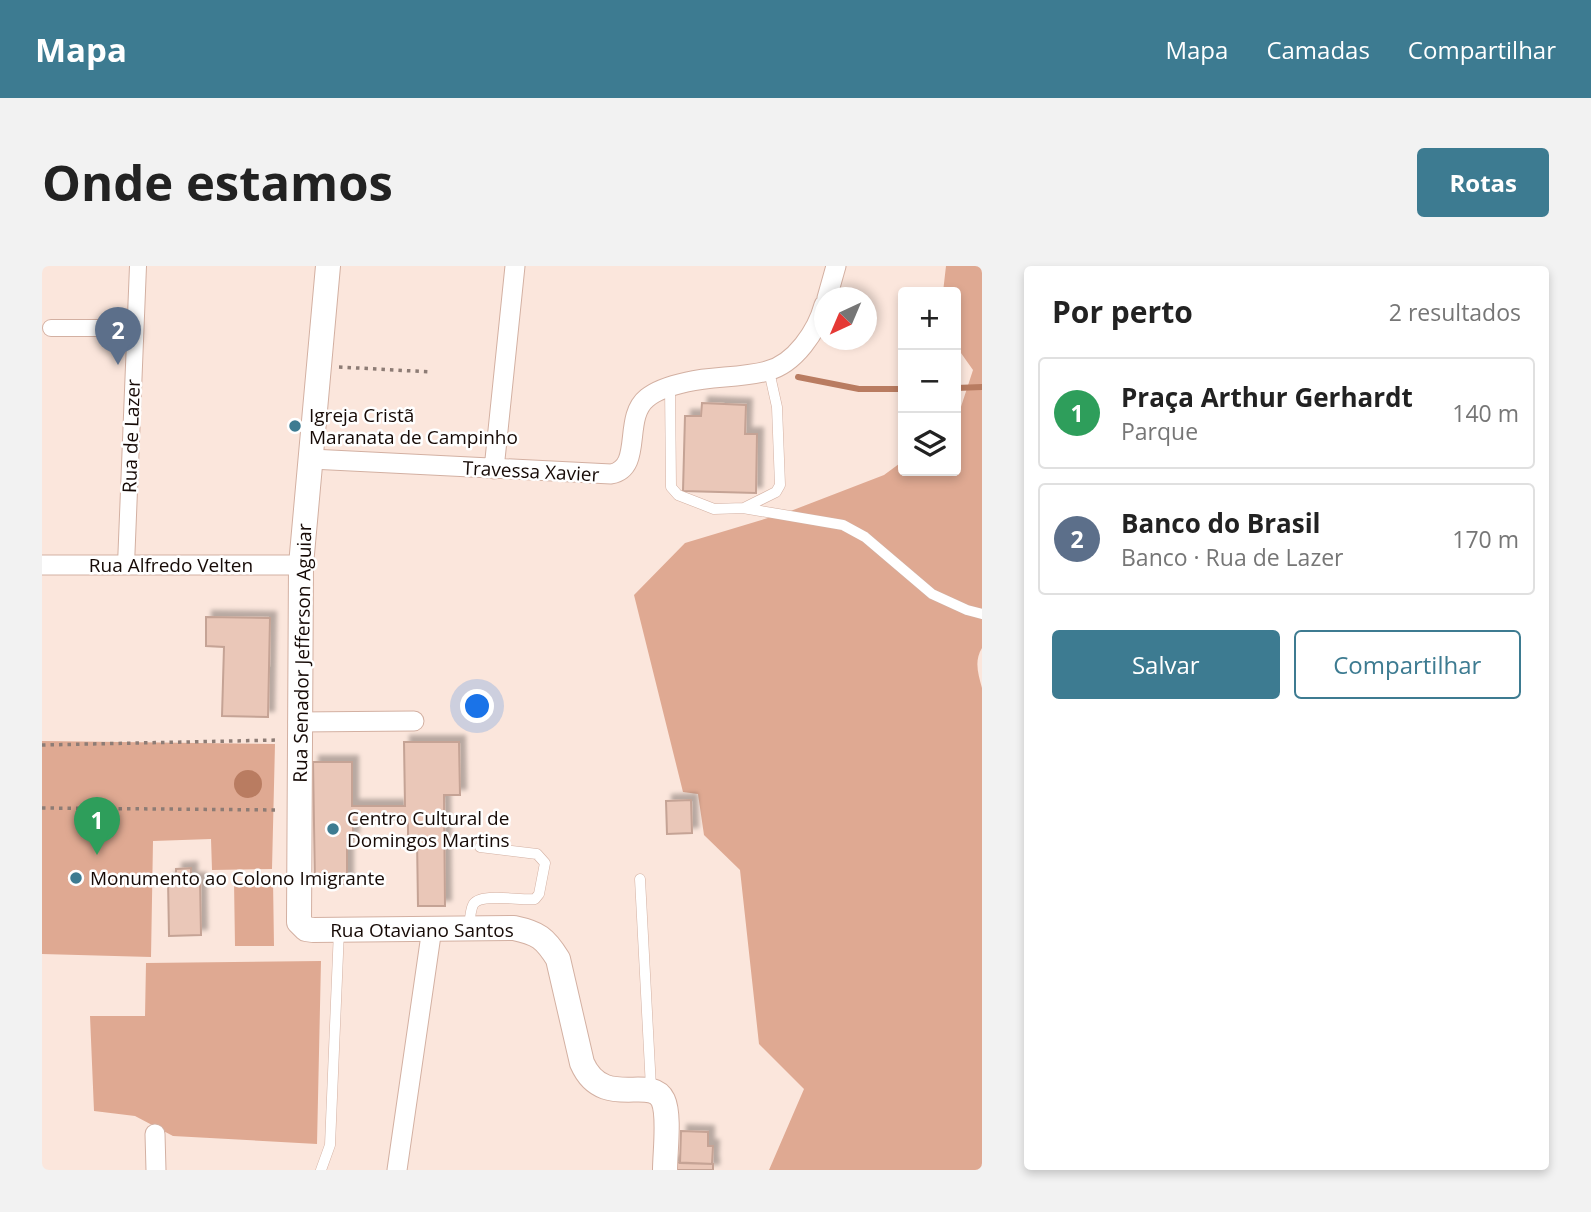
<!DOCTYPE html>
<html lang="pt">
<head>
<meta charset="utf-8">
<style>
	:root { --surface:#fff; --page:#f2f2f2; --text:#222; --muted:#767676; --line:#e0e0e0; --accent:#3d7b91 }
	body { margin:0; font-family:"Open Sans",sans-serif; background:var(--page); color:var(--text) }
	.controls { position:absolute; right:21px; top:21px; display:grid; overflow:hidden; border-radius:7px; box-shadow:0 4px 10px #0003 }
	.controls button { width:63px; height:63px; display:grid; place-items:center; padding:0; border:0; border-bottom:2px solid var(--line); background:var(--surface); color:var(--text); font:35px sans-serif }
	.compass { position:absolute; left:772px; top:21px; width:63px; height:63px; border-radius:50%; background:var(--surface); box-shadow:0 4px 10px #0003; rotate:224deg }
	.you { position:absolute; left:436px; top:441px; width:24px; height:24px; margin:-18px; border:5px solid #fff; border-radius:50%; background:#1a73e8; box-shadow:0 0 0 10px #1a73e833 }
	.badge { display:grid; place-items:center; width:46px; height:46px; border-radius:50%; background:var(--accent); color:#fff; font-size:23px; font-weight:700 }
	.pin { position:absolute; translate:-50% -58px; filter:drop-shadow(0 2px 4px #0008) }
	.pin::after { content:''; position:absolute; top:37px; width:24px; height:21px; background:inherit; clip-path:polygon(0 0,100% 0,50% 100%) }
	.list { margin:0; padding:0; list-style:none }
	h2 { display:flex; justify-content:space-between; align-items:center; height:91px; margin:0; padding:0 28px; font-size:30px }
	h2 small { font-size:23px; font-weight:400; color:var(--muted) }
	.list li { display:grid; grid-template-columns:46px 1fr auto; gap:21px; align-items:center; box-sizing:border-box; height:112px; margin:0 14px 14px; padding:0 14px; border:2px solid var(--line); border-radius:7px }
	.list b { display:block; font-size:26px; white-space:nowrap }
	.list p { margin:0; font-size:23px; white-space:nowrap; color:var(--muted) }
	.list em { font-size:23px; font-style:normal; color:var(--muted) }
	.actions { display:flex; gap:14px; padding:21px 28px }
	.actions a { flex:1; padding:16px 0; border:2px solid var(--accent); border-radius:7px; text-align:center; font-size:24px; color:var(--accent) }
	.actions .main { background:var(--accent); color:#fff }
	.icon { flex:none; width:38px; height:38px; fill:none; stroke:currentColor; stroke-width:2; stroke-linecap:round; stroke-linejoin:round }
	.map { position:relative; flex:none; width:940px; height:904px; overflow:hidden; border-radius:7px }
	header { display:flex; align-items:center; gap:42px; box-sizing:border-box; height:98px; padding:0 35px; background:var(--accent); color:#fff }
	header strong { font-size:33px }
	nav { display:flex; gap:38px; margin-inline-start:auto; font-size:24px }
	.intro { display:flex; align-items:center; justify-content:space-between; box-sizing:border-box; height:168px; padding:0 42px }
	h1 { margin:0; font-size:49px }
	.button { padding:18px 32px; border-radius:7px; background:var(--accent); color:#fff; font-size:24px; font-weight:700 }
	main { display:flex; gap:42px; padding:0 42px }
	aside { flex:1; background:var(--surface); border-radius:7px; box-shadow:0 4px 10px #0003 }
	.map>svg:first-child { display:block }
	.green { fill:#dfa992 }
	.water { fill:#b97c61 }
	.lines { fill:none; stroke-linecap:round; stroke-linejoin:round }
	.stream { stroke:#b97c61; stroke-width:6 }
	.building { fill:#eac7b8; stroke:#c5a395; stroke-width:2; filter:url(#shadow) }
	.service-casing { stroke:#d3b0a2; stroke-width:11 }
	.pedestrian-casing { stroke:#d3b0a2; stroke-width:18 }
	.minor-casing { stroke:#d3b0a2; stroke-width:21 }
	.tertiary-casing { stroke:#d3b0a2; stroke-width:26 }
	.path { stroke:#8d7c75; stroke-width:3.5; stroke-dasharray:3.5 5; stroke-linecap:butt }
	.service { stroke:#fff; stroke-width:10 }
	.pedestrian { stroke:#fff; stroke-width:16 }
	.minor { stroke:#fff; stroke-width:19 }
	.tertiary { stroke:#fff; stroke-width:24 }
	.poi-dot { fill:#3d7b91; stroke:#fff; stroke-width:2.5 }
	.labels { text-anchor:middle; stroke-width:5; stroke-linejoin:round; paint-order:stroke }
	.poi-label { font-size:19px; fill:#160a06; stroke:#fff; text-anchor:start }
	.street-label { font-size:19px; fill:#160a06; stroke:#fff }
</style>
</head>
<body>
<header>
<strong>Mapa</strong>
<nav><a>Mapa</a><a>Camadas</a><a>Compartilhar</a></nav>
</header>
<div class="intro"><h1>Onde estamos</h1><a class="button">Rotas</a></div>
<main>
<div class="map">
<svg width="940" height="904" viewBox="0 0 940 904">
	<defs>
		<filter id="shadow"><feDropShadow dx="6" dy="-6" stdDeviation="2" flood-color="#0004"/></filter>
	</defs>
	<rect width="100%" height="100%" fill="#fbe6dc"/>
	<path class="green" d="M904,0H940V382C932,395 936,407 940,422V904H727L762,823L717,778L698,604L662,569L656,528L641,526L592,329L643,277L746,246L842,209L861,195V205H914V156L931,104L914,80V26H901Z
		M0,475L233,478L230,603L170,604L169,573L111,575L109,691L0,688Z
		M231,614L232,680H193L192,615Z
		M279,695L275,878L131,870L93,850L52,845L48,750H103L104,697Z"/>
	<path class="water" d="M192 518a14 14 0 1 1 28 0a14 14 0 1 1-28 0Z"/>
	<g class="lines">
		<path class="stream" d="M756,111L817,123H861
			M914,122L940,121"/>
	</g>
	<path class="building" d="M660,137L704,139L703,168H715L714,227L641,225L643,150H659Z
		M164,351L228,352L226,451L180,450L182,381L164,380Z
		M362,476H417L418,529H402L403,640H376L375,572H366V554H311V572L305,573V618L273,619L271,496H310V540H363Z
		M649,534L650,567L625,568L624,535Z
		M149,602V613H158L159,669L127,670L126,613H134V603Z
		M639,865L666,866V880H671L670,898L638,897Z
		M627,896L671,898V904H626Z"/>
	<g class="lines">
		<g class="service-casing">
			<path id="service" d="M628,120L629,221L636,229L672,243L701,242L801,259L823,271L890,328L925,344L940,348
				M702,242L734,226L738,219L735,141L727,105
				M598,613L609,822
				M427,662C428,655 428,645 431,639C437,626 480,635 493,633L497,628L503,597L495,588L438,581
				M279,904L288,879L297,664"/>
		</g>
		<g class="pedestrian-casing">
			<path id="pedestrian" d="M9,62H93
				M84,299L96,0"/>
		</g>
		<g class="minor-casing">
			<path id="minor" d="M785,32L794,0
				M269,193L569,208C602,202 580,152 605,132C616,123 631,119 645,116C671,110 699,112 725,105C753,98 775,65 782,39
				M452,203L473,0
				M0,299H259
				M256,456L372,455
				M113,868L114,904
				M355,904L390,662"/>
		</g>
		<g class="tertiary-casing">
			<path id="tertiary" d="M286,0L259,299L257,656L264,663L271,664L472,662C496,667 503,672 516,693L540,797C561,845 609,808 621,834C628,849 623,886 623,904"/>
		</g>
		<path class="path" d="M297,101L390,106
			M0,479L237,474
			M0,542L237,544"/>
		<use href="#service" class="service"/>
		<use href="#pedestrian" class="pedestrian"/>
		<use href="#minor" class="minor"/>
		<use href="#tertiary" class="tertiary"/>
	</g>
	<g class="poi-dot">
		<circle cx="253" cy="160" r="7"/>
		<circle cx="291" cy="563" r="7"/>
		<circle cx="34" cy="612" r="7"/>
	</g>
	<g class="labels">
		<g class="poi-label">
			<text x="267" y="156">Igreja Cristã<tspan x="267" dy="22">Maranata de Campinho</tspan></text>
			<text x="305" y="559">Centro Cultural de<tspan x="305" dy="22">Domingos Martins</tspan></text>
			<text x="48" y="619">Monumento ao Colono Imigrante</text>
		</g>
		<g class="street-label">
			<text transform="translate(89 170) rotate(-88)" y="7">Rua de Lazer</text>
			<text transform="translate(489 205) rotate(3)" y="7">Travessa Xavier</text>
			<text x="129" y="306">Rua Alfredo Velten</text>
			<text transform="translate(260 387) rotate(-89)" y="7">Rua Senador Jefferson Aguiar</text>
			<text x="380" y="671">Rua Otaviano Santos</text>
		</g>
	</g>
</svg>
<div class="controls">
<button>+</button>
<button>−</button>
<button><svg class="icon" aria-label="layers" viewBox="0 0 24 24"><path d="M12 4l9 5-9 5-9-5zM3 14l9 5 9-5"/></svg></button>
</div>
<svg class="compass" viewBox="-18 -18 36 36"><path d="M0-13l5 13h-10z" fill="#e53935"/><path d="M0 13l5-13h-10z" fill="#767676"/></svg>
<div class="you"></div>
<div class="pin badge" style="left:55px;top:589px;background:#2e9e5b">1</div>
<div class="pin badge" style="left:76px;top:99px;background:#5c6f8a">2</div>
</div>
<aside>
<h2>Por perto<small>2 resultados</small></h2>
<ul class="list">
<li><span class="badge" style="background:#2e9e5b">1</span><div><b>Praça Arthur Gerhardt</b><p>Parque</p></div><em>140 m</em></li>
<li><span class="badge" style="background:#5c6f8a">2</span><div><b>Banco do Brasil</b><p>Banco · Rua de Lazer</p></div><em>170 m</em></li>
</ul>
<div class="actions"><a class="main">Salvar</a><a>Compartilhar</a></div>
</aside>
</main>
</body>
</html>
